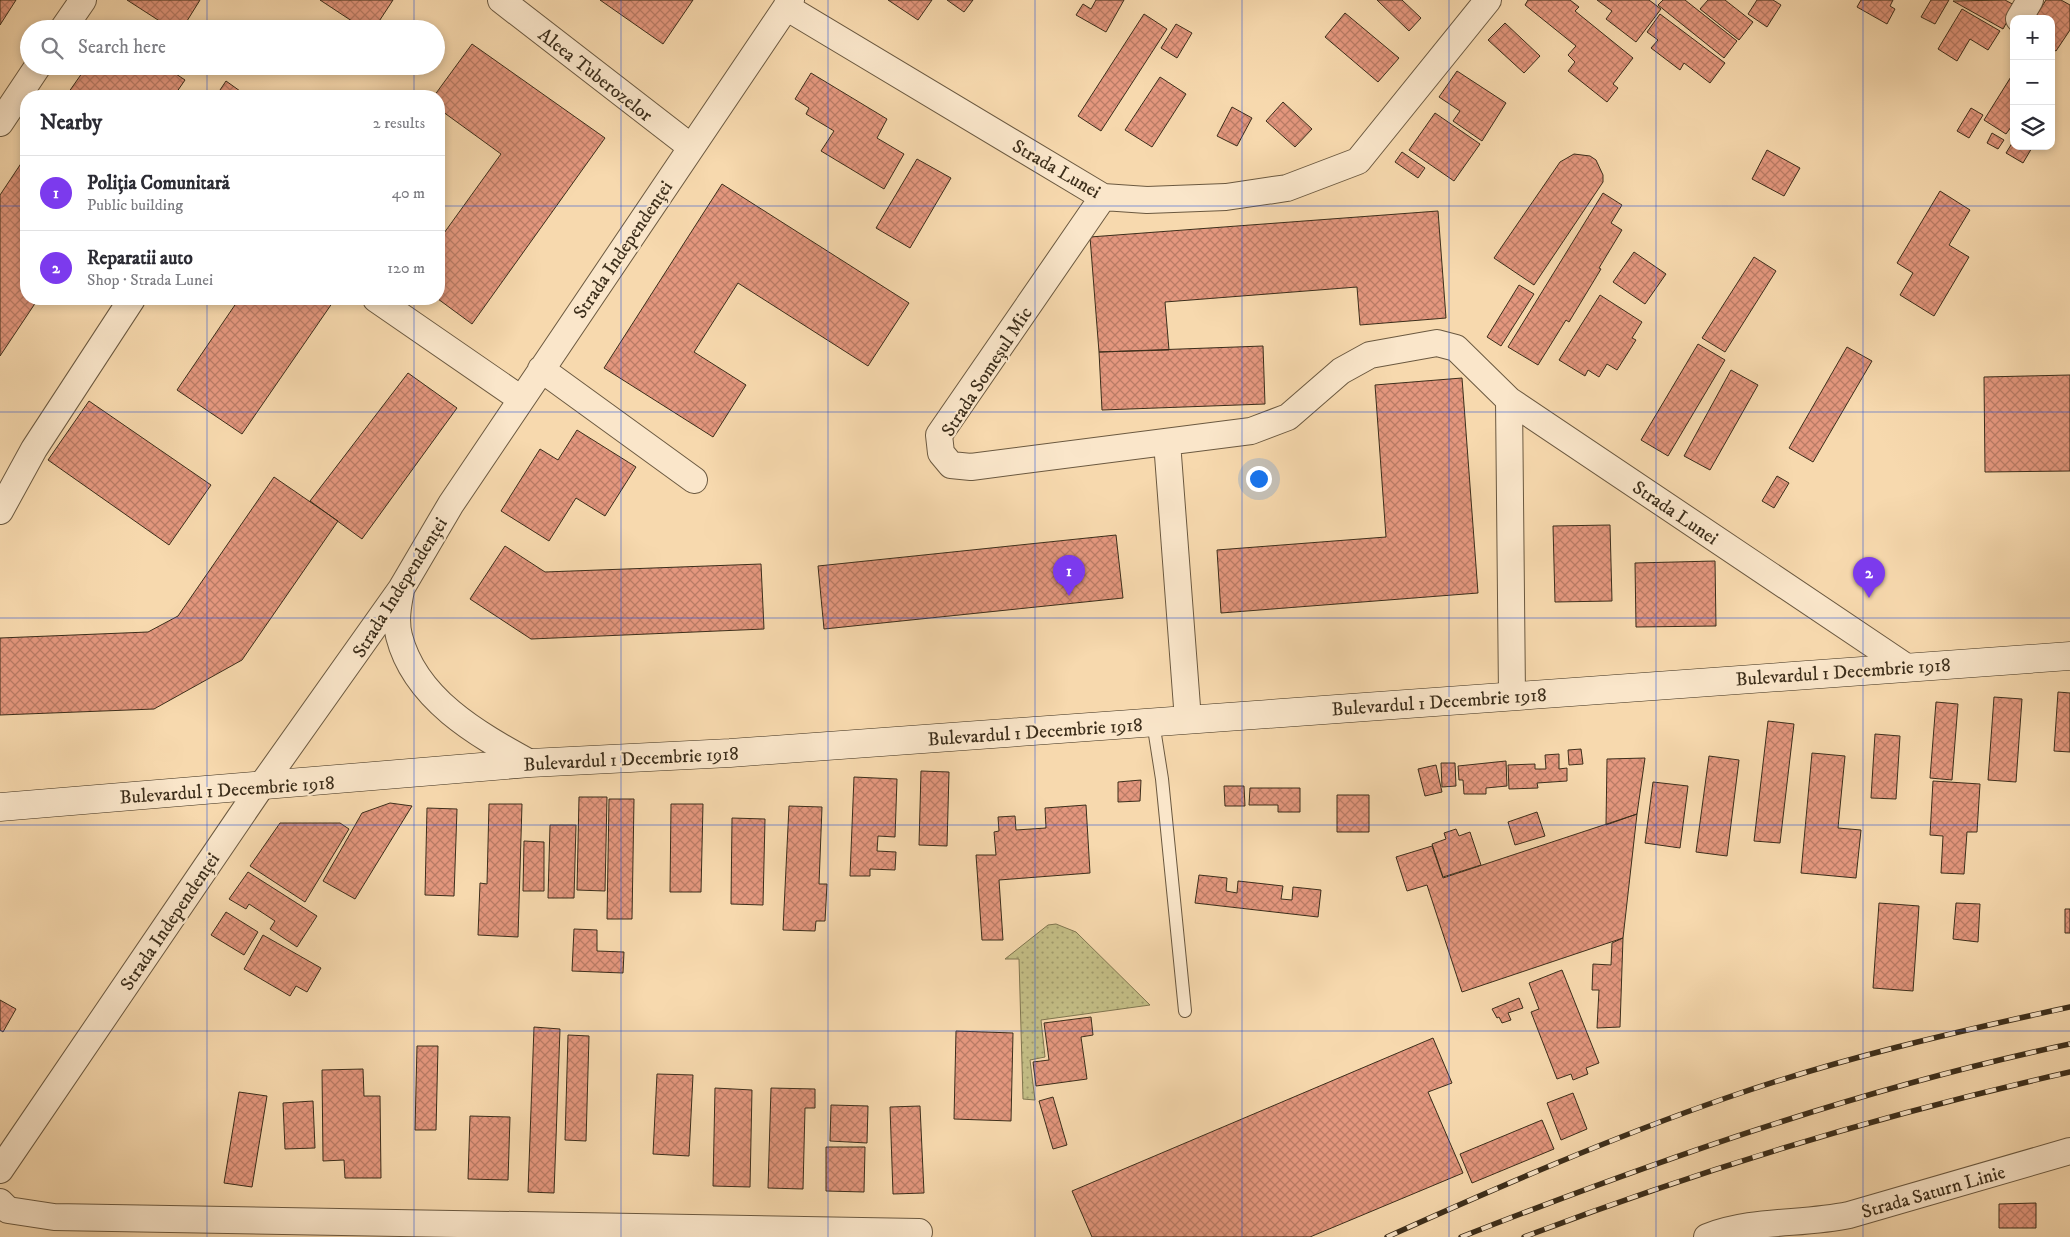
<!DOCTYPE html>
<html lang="en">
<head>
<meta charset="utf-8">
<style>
	:root { --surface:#fff; --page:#f2f2f3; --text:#2b2b33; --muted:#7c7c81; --line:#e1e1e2; --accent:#7c3aed }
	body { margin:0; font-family:"IM FELL DW Pica",serif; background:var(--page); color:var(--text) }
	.controls { position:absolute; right:15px; top:15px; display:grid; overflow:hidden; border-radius:10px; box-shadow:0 2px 8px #0003 }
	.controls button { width:45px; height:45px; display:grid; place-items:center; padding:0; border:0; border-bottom:1px solid var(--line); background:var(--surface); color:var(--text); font:25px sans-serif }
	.you { position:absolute; left:1258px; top:478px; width:18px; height:18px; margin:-12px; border:4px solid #fff; border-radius:50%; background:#1a73e8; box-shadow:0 0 0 8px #1a73e833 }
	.badge { display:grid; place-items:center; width:32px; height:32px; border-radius:50%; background:var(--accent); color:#fff; font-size:16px; font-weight:700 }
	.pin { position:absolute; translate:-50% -41px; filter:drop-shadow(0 1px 2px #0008) }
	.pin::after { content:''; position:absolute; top:26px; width:18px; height:15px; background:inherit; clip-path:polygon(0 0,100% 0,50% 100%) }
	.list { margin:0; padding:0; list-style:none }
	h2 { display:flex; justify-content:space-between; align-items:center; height:65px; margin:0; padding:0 20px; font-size:21px }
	h2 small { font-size:16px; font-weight:400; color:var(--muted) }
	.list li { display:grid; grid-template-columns:32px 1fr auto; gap:15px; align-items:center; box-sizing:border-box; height:75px; padding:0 20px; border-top:1px solid var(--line) }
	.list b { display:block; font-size:19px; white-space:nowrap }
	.list p { margin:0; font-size:16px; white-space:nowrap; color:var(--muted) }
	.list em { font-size:16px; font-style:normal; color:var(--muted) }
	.icon { flex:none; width:28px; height:28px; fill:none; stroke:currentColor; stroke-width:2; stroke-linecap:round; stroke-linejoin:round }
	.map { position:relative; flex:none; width:2070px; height:1237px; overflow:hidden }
	.search { position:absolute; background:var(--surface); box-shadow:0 2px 8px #0003; left:20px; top:20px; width:425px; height:55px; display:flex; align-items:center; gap:12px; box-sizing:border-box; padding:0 18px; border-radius:28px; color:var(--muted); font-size:19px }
	.panel { position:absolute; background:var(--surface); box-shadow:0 2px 8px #0003; left:20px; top:90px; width:425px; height:215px; border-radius:20px }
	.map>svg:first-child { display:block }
	.grass { fill:url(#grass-dots); stroke:#807650 }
	.building { fill:url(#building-cross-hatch); stroke:#3c2e1b }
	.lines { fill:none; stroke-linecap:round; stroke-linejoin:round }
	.service-casing { stroke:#6b5940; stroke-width:14 }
	.minor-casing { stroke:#6b5940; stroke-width:28 }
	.secondary-casing { stroke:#3c2e1b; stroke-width:29 }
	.service { stroke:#fae6ca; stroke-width:12 }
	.minor { stroke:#fae6ca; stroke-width:26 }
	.secondary { stroke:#fae6ca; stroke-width:28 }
	.rail-casing { stroke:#3c2e1b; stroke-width:5.5 }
	.rail { stroke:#fae6ca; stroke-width:4; stroke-dasharray:11; stroke-linecap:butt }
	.grid { fill:none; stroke:#1d4ed8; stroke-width:1; stroke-opacity:0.55 }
	.labels { text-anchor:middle; stroke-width:4.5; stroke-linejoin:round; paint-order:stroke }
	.street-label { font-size:19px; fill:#3c2e1b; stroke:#fae6ca }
</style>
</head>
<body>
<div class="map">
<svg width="2070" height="1237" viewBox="0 0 2070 1237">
	<defs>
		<pattern id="grass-dots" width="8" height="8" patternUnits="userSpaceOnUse" patternTransform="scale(1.25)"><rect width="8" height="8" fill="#c3bd85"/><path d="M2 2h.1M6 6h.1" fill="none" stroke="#a09a6c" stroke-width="1.8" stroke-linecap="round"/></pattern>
		<pattern id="building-cross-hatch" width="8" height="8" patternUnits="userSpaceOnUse" patternTransform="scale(1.25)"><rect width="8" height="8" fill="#e4977e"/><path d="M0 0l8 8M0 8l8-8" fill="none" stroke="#ba7c66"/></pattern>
	</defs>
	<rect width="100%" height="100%" fill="#f7d9ae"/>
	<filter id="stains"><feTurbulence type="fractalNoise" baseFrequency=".004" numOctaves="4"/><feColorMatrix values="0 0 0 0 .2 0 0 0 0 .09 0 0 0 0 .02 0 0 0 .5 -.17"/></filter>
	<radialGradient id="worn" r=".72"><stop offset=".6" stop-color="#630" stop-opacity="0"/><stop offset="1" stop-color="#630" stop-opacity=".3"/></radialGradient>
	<path class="grass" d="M1056,924L1076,932L1150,1005L1041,1020L1045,1057L1030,1060L1035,1100L1023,1099L1019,959H1005L1048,925Z"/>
	<path class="building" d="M0,0H16L0,25Z
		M127,0H200L182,29H172Z
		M320,0H393L374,29H364Z
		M600,0H693L663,44Z
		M888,0H932L918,20Z
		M947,0H973L964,12Z
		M1096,0H1124L1106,32L1076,15L1083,4L1091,9Z
		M1377,0H1402L1421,18L1409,31Z
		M1528,0H1570L1579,7L1575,11L1633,58L1613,84L1618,88L1607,102L1568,71L1575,62L1568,55L1576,46L1525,5Z
		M1597,0H1649L1661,9L1636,42L1606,19L1612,11Z
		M1663,0H1685L1737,41L1724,58L1658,5Z
		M1708,0H1725L1753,22L1739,40L1700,9Z
		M1757,0H1773L1781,5L1767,27L1748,14Z
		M1861,0H1893L1890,6L1895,9L1887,24L1857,7Z
		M1931,0H1949L1935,24L1921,17Z
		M2005,0L2016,6L2003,29L1953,1Z
		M2046,0H2061L2070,5V30L2056,51L2051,48V19H2034Z
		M1962,9L2000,31L1988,50L1970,39L1957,61L1938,49Z
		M1345,13L1399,58L1378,82L1325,37Z
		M1144,14L1167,29L1101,131L1078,116Z
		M1660,14L1725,63L1710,83L1684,63L1680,70L1651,48L1658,40L1647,32Z
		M1505,23L1540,56L1524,73L1488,40Z
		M1176,24L1192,33L1177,58L1161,48Z
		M472,44L605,138L472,324L438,299L439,240L501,154L439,109V96H434Z
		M87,66H164L185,80L174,96H66Z
		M1457,71L1506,103L1482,141L1453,121L1460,111L1439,97Z
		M2014,72V123L2006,134L1984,120Z
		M811,73L887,119L877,138L904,154L884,189L821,151L834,131L806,114L809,108L795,99Z
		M1160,77L1186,94L1152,147L1125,130Z
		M226,81L247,96H216Z
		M1283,102L1312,129L1295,147L1266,121Z
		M1232,107L1252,118L1237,146L1217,136Z
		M1971,108L1983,115L1969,138L1957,131Z
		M1435,113L1480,144L1454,181L1409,150Z
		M1992,133L2004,140L1998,149L1987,143Z
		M2014,140V146H2033L2023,163L2006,153Z
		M1767,150L1800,168L1784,196L1752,179Z
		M1402,152L1425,168L1418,178L1395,162Z
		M1574,154L1590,156L1596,160L1603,175V182L1534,285L1494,258L1560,162Z
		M26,156V299H38L0,356V195Z
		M917,159L951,178L910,248L876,228Z
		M722,184L909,303L868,366L738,283L694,352L746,385L713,437L604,368Z
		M1940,191L1970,210L1949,245L1969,257L1934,316L1900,295L1913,273L1897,263Z
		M1603,193L1622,205L1611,223L1622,230L1599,268L1601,269L1569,322L1566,320L1538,365L1508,347Z
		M1438,211L1446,318L1360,325L1357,287L1165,302L1169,350L1099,352L1090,237Z
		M1634,252L1666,274L1645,304L1613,282Z
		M1754,257L1776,271L1725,352L1702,338Z
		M1519,285L1534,294L1501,346L1487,337Z
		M1600,295L1642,322L1632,338L1636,340L1617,370L1607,364L1599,377L1588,370L1585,376L1559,360Z
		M239,299H335L242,434L177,390Z
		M1698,344L1725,360L1668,456L1641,440Z
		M1263,346L1265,404L1102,410L1099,352Z
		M1847,347L1872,361L1813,462L1789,448Z
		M1731,370L1758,385L1710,470L1684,456Z
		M408,373L457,408L362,539L310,501Z
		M2070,375V471L1985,472L1984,377Z
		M1462,378L1478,593L1221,613L1217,550L1386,537L1375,385Z
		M89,401L211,485L169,545L48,460Z
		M577,430L636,467L605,516L576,498L549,541L501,511L540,449L558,460Z
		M1777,476L1789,483L1774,508L1762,501Z
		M274,477L338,521L242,660L154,709L0,715V638L148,632L178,616Z
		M1610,525L1612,601L1555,602L1553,526Z
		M1116,535L1123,598L824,629L818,566Z
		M505,546L545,572L761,564L764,629L531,639L470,599Z
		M1715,561L1716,626L1636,627L1635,563Z
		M2058,692L2070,693V752L2054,751Z
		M1994,697L2022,699L2016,782L1988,780Z
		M1936,702L1958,704L1952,780L1930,778Z
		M1768,721L1794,724L1780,843L1754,841Z
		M1875,734L1900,736L1896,799L1871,798Z
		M1581,749L1583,764L1569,765L1568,750Z
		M1812,753L1845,756L1838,828L1861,830L1856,878L1801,873Z
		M1559,754V769L1567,768V781L1537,783L1538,788L1509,789L1508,765L1535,764V769H1546L1545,755Z
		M1709,756L1739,760L1727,856L1696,852Z
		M1645,758L1637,814L1606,825L1607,759Z
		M1506,761L1507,786L1486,788V794H1464L1463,780H1459L1458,766Z
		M1441,763H1455L1456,786L1442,787Z
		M1436,765L1442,792L1425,796L1418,769Z
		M921,771L949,772L947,846L919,845Z
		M854,777L897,779L895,837L878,836L877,851L896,852L895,870L870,869V876H850Z
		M1141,780L1140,801L1118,802V782Z
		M1933,781L1980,784L1977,832H1967L1964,874L1941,873L1943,836L1930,835Z
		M1653,782L1688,786L1680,848L1645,843Z
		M1224,786H1244L1245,806H1225Z
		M1250,788H1300V812H1278V805H1249Z
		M1337,795H1369V832H1337Z
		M579,797H607L605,891L577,890Z
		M609,799H634L632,919H607Z
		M390,803L412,806L355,899L323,881L362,813Z
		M489,804H522L518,937L478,935L480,883L487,884Z
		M671,804H703L701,892H670Z
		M1086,805L1090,873L999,880L1003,940H982L976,855H996L994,832L999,831L998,817L1015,816L1016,830L1046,828L1045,808Z
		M789,806L822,807L819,884H827L825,921H816L815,931L783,930Z
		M427,808L457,809L454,896L425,895Z
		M1537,812L1545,836L1515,845L1508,822Z
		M1637,814L1623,938L1462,992L1427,885L1407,891L1396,857L1432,846L1443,878Z
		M732,818L765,819L763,905L731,904Z
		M280,823H340L349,829L305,902L250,866Z
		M550,825H576L574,898H548Z
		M1456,829L1459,836L1470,832L1481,865L1443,877L1432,844L1446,839L1444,833Z
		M524,841L544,842V891H523Z
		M248,872L317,916L297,947L270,929L275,921L249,904L246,909L229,899Z
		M1199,875L1227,878L1226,891L1237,893L1238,881L1283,886L1281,899L1292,900L1293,887L1321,890L1318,917L1195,903Z
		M1879,903L1919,906L1913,991L1873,988Z
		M1956,903L1980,904L1978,942L1953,939Z
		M2065,909H2070V933H2065Z
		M226,912L258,932L244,955L211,935Z
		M574,929L597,930V951L624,952L623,973L572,971Z
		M263,935L321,968L307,992L296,986L290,996L244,969Z
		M1623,938L1620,1027L1597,1028L1599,990H1592L1593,964L1611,965L1612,943Z
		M1562,970L1599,1063L1586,1068L1588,1074L1573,1080L1571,1074L1557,1079L1531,1012L1539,1009L1529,983Z
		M1519,998L1523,1008L1508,1013L1511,1020L1502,1023L1499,1017L1497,1018L1492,1009Z
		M0,1000L16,1009L3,1032L0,1030Z
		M1091,1017L1093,1035L1081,1037L1087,1079L1036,1086L1033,1062L1049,1060L1044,1023Z
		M534,1027L560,1029L554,1193L528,1192Z
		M956,1031L1013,1033L1011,1121L954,1119Z
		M568,1035L589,1036L586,1141L565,1140Z
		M1433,1038L1452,1083L1428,1092L1463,1173L1310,1237H1092L1072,1191Z
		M417,1046H438L436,1130H415Z
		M363,1069L364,1096H380L381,1178H345L344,1160L323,1161L322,1070Z
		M657,1074L693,1075L689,1156L653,1154Z
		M715,1088L752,1090L750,1187L713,1186Z
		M771,1088L815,1089V1108H805L803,1189L768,1188Z
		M239,1092L267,1096L252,1187L224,1183Z
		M1573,1093L1587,1129L1561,1140L1547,1103Z
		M1053,1097L1067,1145L1053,1149L1039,1101Z
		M313,1101L315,1148L285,1149L283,1103Z
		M831,1105L868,1106L867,1143L830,1141Z
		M920,1106L924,1193L893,1194L890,1107Z
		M470,1116L510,1117L508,1180L468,1179Z
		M1542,1120L1554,1149L1472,1183L1460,1154Z
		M826,1147H865L864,1192L826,1191Z
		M2036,1203V1228H1999V1204Z"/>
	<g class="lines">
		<g class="service-casing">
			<path id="service" d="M1153,722L1162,779L1185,1011"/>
		</g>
		<g class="minor-casing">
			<path id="minor" d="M501,0L691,147
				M786,7L1103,197L1147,200L1226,197L1287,188L1358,161L1488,0
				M2019,19L2030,0
				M63,29L83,0
				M0,123L38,66
				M1103,197L939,435L941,453L951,465L971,467L1251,431L1288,417L1341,371L1370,355L1437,343L1456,348L1509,400L1905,666
				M376,299L521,399
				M541,369L694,480
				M1509,400L1512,695
				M1167,442L1188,720
				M0,511L34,449L132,299
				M401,590C398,605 395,621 399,636C415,699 477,734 530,763
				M0,1170L262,785L401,589L451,504L791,0
				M0,1202L8,1210L54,1217L919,1232
				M1707,1237C1753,1219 1802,1225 1849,1215L2070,1151"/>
		</g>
		<g class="secondary-casing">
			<path id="secondary" d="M0,807L530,763L730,753L2070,656"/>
		</g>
		<use href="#service" class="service"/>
		<use href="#minor" class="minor"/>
		<use href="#secondary" class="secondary"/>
		<g class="rail-casing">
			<path id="rail" d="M1387,1237C1498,1187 1611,1138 1726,1098C1838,1059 1954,1032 2070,1007
				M1461,1237C1658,1160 1862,1088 2070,1044
				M1524,1237C1702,1169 1884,1114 2070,1072"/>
		</g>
		<use href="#rail" class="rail"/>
	</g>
	<path class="grid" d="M207,0V29M414,0V29M621,0V1237M828,0V1237M1035,0V1237M1242,0V1237M1449,0V1237M1656,0V1237M1863,0V1237M207,66V96M414,66V96M0,206H26M439,206H2070M207,299V1237M414,299V1237M0,412H2070M0,618H2070M0,825H2070M0,1031H2070"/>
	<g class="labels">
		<g class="street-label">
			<text transform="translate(596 74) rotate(38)" y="7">Aleea Tuberozelor</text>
			<text transform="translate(1057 168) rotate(30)" y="7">Strada Lunei</text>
			<text transform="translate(622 249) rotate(-56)" y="7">Strada Independenței</text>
			<text transform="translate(986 371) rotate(-57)" y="7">Strada Someșul Mic</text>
			<text transform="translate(1676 512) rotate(34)" y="7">Strada Lunei</text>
			<text transform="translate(399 587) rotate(-58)" y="7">Strada Independenței</text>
			<text transform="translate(1843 671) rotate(-4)" y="7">Bulevardul 1 Decembrie 1918</text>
			<text transform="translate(1439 701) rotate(-4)" y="7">Bulevardul 1 Decembrie 1918</text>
			<text transform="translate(1035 731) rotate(-4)" y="7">Bulevardul 1 Decembrie 1918</text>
			<text transform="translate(631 758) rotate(-3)" y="7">Bulevardul 1 Decembrie 1918</text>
			<text transform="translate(227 789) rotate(-4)" y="7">Bulevardul 1 Decembrie 1918</text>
			<text transform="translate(169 921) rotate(-56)" y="7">Strada Independenței</text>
			<text transform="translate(1933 1191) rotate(-16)" y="7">Strada Saturn Linie</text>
		</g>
	</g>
	<rect width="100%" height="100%" filter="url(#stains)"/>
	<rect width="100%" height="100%" fill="url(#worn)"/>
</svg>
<div class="controls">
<button>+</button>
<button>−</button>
<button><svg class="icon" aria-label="layers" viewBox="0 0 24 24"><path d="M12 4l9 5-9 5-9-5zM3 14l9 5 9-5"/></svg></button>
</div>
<div class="you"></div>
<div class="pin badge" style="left:1069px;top:596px">1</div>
<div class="pin badge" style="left:1869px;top:598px">2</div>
<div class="search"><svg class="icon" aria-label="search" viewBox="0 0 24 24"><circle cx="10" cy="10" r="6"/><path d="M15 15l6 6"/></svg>Search here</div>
<section class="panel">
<h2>Nearby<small>2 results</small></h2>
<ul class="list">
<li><span class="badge">1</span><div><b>Poliția Comunitară</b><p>Public building</p></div><em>40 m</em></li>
<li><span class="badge">2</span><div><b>Reparatii auto</b><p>Shop · Strada Lunei</p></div><em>120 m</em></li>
</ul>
</section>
</div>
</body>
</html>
